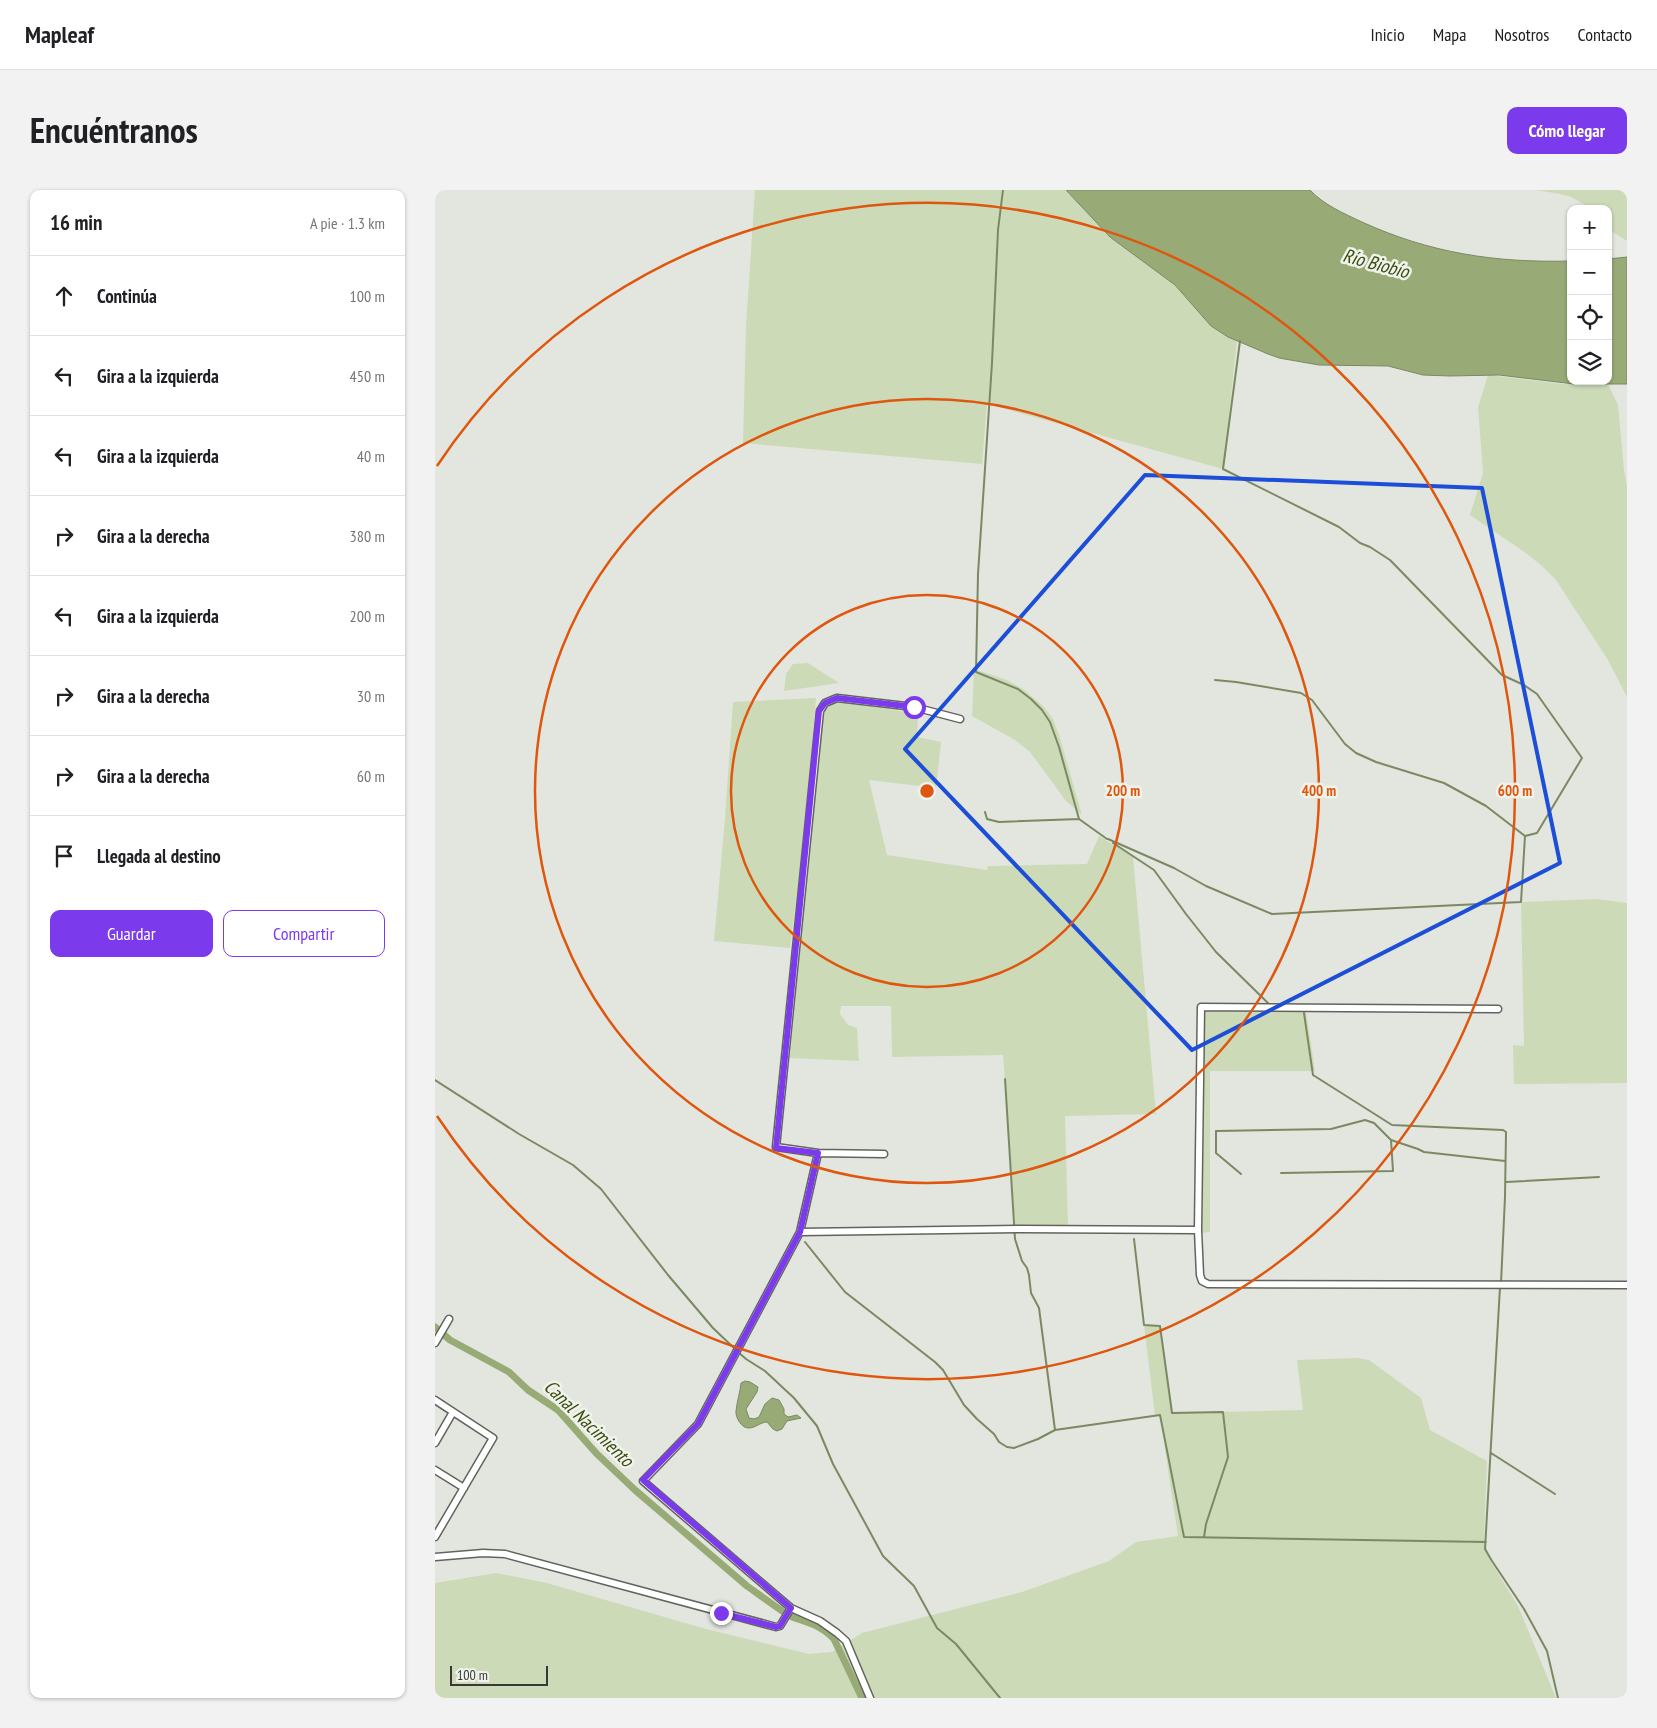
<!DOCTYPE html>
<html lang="es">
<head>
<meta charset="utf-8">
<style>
	:root { --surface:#fff; --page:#f2f2f2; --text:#202124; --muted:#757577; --line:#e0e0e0; --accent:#7c3aed }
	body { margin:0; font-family:"PT Sans Narrow",sans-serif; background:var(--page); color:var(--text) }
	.controls { position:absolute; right:15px; top:15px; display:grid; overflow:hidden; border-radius:10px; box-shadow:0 1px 4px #0004 }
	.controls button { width:45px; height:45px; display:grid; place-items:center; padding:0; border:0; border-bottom:1px solid var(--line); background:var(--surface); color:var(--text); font:25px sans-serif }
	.scale { position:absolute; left:15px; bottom:12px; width:98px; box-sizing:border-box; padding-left:5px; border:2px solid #383936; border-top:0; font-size:14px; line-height:18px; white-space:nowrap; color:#383936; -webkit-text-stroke:4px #f0f3eb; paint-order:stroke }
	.stop { position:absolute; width:15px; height:15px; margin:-11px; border:4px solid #7c3aed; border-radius:50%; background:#fff }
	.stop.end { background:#7c3aed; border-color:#fff; box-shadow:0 1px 5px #0008 }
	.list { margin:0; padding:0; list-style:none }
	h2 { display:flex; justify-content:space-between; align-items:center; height:65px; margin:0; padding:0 20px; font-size:21px }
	h2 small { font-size:16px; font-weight:400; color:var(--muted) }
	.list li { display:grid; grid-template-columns:32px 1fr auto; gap:15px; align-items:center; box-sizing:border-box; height:80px; padding:0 20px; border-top:1px solid var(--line) }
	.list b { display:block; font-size:19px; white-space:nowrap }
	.list em { font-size:16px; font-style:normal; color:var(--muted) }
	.actions { display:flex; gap:10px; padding:15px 20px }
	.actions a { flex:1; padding:11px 0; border:1px solid var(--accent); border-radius:10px; text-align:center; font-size:18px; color:var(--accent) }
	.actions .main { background:var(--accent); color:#fff }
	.icon { flex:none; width:28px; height:28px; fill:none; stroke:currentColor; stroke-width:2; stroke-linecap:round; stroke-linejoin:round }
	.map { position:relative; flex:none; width:1192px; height:1508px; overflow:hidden; border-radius:10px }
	header { display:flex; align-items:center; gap:30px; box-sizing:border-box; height:70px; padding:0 25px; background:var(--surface); border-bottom:1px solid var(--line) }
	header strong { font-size:24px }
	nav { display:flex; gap:28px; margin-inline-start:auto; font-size:18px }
	.intro { display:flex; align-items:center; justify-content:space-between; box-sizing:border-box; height:120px; padding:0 30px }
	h1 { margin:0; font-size:35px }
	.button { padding:12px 22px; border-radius:10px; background:var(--accent); color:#fff; font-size:18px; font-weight:700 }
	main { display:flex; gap:30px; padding:0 30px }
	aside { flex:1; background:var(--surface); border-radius:10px; box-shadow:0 1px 4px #0004 }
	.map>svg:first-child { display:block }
	.green { fill:#cddab8 }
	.water { fill:#98ab76; stroke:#7b8963 }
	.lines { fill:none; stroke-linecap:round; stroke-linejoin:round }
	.stream { stroke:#7b8963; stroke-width:2 }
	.canal { stroke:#98ab76; stroke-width:7 }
	.minor-casing { stroke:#61645d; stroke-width:9 }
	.minor { stroke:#fff; stroke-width:6 }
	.route { stroke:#7c3aed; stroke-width:6 }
	.marked { fill:none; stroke:#1d4ed8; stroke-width:4; stroke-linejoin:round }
	.ring { fill:none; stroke:#df570e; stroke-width:2.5 }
	.labels { text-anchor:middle; stroke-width:5; stroke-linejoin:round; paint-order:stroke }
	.water-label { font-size:19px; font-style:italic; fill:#3a4b0f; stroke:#f0f3eb }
	.centre { fill:#df570e; stroke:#f0f3eb; stroke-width:2.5 }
	.ring-label { font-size:15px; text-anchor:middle; font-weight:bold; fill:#df570e; stroke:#f0f3eb; stroke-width:5; stroke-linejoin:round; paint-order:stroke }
</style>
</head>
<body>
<header>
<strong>Mapleaf</strong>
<nav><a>Inicio</a><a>Mapa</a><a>Nosotros</a><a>Contacto</a></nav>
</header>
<div class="intro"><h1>Encuéntranos</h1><a class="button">Cómo llegar</a></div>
<main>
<aside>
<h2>16 min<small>A pie · 1.3 km</small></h2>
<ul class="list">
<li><svg class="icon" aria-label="ahead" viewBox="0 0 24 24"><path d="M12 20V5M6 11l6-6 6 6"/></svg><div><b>Continúa</b></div><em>100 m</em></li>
<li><svg class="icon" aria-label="left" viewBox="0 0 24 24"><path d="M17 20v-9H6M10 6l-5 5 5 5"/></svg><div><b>Gira a la izquierda</b></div><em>450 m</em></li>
<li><svg class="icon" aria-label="left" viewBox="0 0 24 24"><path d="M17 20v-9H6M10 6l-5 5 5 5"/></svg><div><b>Gira a la izquierda</b></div><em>40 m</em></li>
<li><svg class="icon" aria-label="right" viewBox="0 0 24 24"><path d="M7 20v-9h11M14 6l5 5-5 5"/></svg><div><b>Gira a la derecha</b></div><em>380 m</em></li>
<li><svg class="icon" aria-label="left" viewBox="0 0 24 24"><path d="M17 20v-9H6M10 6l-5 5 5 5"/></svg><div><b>Gira a la izquierda</b></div><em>200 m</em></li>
<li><svg class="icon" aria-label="right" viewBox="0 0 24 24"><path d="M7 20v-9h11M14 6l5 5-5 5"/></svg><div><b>Gira a la derecha</b></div><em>30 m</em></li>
<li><svg class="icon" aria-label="right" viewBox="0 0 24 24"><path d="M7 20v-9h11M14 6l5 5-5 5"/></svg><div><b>Gira a la derecha</b></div><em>60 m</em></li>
<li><svg class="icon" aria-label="arrive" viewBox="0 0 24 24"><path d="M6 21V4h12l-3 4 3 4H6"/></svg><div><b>Llegada al destino</b></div></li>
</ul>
<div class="actions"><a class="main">Guardar</a><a>Compartir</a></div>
</aside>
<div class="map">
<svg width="1192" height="1508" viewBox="0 0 1192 1508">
	<rect width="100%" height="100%" fill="#e3e6de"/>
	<path class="green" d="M320,0H631L675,47L740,95L776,136L802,151L788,279L552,214L547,274L308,253L311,136Z
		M1101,0H1192V51L1173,39V19H1158L1136,7L1125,4Z
		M1053,185L1128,194H1173L1183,215L1189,280L1192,296V507L1173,470L1121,390C1097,363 1064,346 1035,325L1048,283L1043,217Z
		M373,473L404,493L349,501L351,484L358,474Z
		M539,479L572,490L588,499L609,517L618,529L625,548L647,625L631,611L595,562L580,550L537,526Z
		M381,508L371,628L355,758L279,751L290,628L298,512Z
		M403,511L483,524L482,547L506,552L501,598L434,590L452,665L552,680L553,676L652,674L664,646L698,667L721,924L630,926L633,1036H580L568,865L457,867L456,816H406L405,824L413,835L422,838L424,871L355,868L387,523L392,516Z
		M1161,709L1192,713V893L1079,894L1078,855L1089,856L1086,712Z
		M770,820L871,821L880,881H775V1042L767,1043Z
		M709,1135L725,1136L738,1223L868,1220L862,1170L922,1168L934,1170L986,1208L995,1240L1052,1271L1049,1349L1056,1372L1083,1416L1121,1508H0V1393L61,1383L112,1393L271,1439L374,1464L397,1462L427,1443L587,1402L674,1371L701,1352L743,1346L725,1225L720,1226Z"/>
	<path class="water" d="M631,0H875C889,15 908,23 927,32C995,63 1060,73 1136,71V191H1173V69L1192,67V194H1139L1064,185L1015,186L988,185L953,176L884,175L844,168L833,164L793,147L776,136L740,95L675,47Z
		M310,1191L315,1192L323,1197L322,1202L311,1219L314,1228L319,1229L324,1227L330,1214L337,1208L344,1210L349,1219V1224L353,1227L362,1225L366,1228L352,1231L347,1239L342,1241L338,1239L332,1232C326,1232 320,1238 314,1238C307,1239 300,1227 301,1221C302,1211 305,1203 306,1193Z"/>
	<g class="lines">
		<path class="stream" d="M568,0L563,40L557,173L543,384L541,482L583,499L596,509L607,520L615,532L624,557L644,629L672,649
			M780,490L801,492L866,503L877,510L910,554L921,563L941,572L1009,593L1051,616L1090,646
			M550,622L552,629L564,632L644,629
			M673,649L739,678L771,696L837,724L1086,712L1090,646L1102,643L1147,568L1102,504L1089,495L1067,485L955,370L935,357L925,353L904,337L788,279L805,151
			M678,653L719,680L751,724L781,762L835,815
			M869,823L878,885L957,935L1068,940L1071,942L1070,1007L1066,1093
			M570,889L580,1049L587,1071L592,1078L594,1085L596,1103L604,1118L620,1240L725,1225L749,1347L1051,1352
			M0,890L84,944L138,975L166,999L233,1085L278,1138L300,1159
			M846,983L958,981L956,950
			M806,984L781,963V941L896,939L930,930L939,933L956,950L983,959L989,962L1070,971
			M1071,992L1164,987
			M699,1049L709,1135L725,1136L737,1223L788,1222L793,1267L771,1334L769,1347
			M370,1052L410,1102L500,1172L508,1180L529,1215L542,1229L559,1244L564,1252L572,1257L579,1258L603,1249L620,1240
			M1065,1097L1050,1359L1057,1371L1089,1419L1112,1461L1123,1508
			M303,1162L311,1169L330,1181L359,1208L382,1236L398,1274L448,1366L479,1396L502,1438L521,1454L565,1508
			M1056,1263L1120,1304"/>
		<path class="canal" d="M0,1137L15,1150L74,1182L93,1200L123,1220L161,1263L200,1300L312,1396L347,1421
			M357,1427C373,1432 387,1436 399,1449L427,1508"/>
		<g class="minor-casing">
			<path id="minor" d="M383,963L341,957L385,521L390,513L402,508L479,517L525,529
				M763,1040L765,1085L767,1091L773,1094L1192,1095
				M365,1042L383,963L449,964
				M0,1153L14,1129
				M0,1210L58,1248L0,1347
				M0,1253L18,1222
				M0,1280L29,1298
				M0,1367L48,1363L70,1364L341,1437L345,1436L356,1418
				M435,1508L411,1451L402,1443L385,1431L356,1418L208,1291L263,1234L365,1042L584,1039L763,1040L766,817L1063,819"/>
		</g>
		<use href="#minor" class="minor"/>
	</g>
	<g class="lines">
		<path class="route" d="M286,1423L341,1437L345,1436L356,1418L208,1290L263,1234L365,1042L383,963L341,958L384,521L390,513L402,508L479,517"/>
	</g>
	<path class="marked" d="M710,285L1047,298L1125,673L757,860L470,559Z"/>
	<g class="ring">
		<circle cx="492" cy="601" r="196"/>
		<circle cx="492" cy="601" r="392"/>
		<path d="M2 276A588 588 0 1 1 2 926"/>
	</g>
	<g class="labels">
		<g class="water-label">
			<text transform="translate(941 73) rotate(15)" y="7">Río Biobío</text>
			<text transform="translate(154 1233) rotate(44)" y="7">Canal Nacimiento</text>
		</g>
	</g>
	<circle cx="492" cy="601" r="8" class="centre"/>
	<g class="ring-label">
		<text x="688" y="606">200 m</text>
		<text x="884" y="606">400 m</text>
		<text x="1080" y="606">600 m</text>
	</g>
</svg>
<div class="controls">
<button>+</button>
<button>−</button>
<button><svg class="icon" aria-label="locate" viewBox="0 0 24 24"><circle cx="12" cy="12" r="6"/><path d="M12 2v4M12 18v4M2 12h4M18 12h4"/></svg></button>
<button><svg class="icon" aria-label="layers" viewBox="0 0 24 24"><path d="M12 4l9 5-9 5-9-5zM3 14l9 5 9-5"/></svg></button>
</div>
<div class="scale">100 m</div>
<div class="stop" style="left:479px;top:517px"></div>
<div class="stop end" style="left:286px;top:1423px"></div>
</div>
</main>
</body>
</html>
